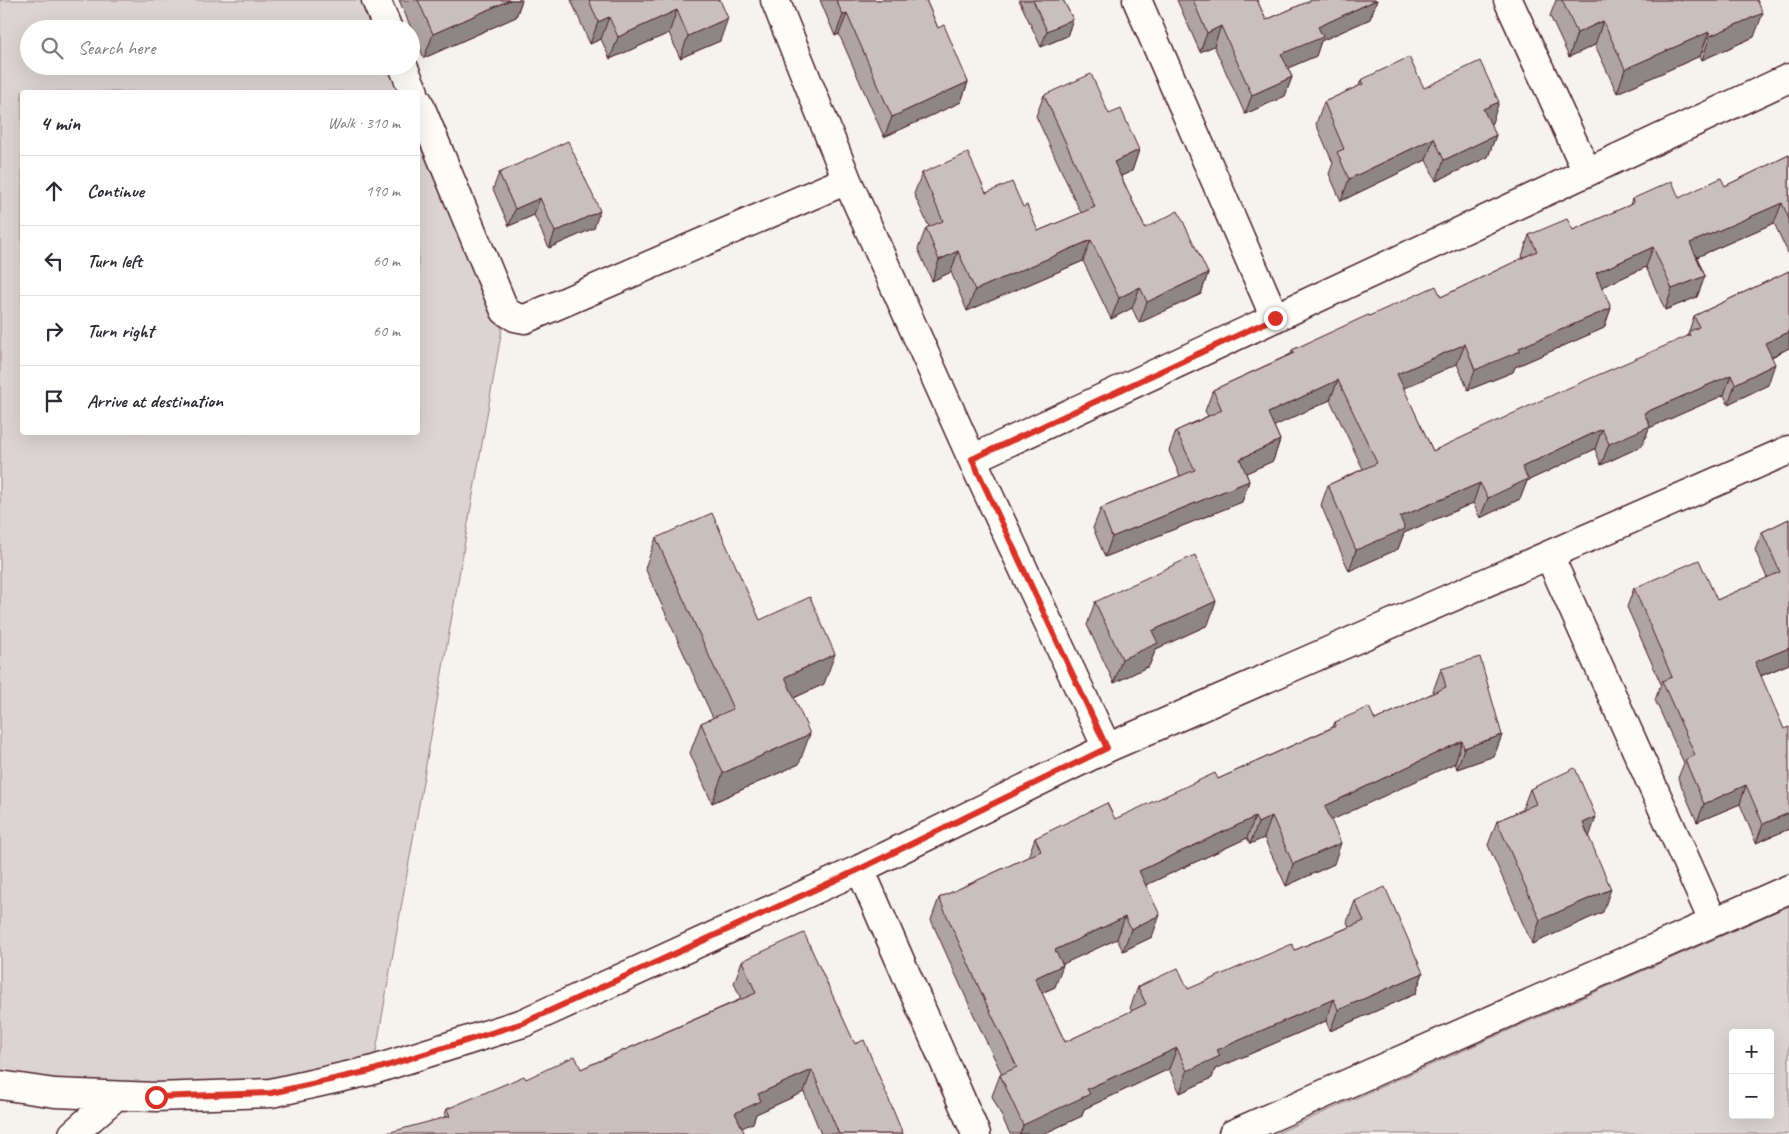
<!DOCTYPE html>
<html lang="en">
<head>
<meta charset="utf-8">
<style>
  :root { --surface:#fff; --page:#f7f7f7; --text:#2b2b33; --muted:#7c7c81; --line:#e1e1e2 }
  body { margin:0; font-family:Caveat,sans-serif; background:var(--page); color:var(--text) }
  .controls { position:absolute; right:15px; bottom:15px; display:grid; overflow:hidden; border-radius:5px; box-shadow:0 5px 20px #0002 }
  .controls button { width:45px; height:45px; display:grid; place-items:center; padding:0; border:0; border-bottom:1px solid var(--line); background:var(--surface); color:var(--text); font:25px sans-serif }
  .stop { position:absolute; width:15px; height:15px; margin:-11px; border:4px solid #d93025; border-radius:50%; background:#fff }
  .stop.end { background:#d93025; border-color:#fff; box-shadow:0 1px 5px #0008 }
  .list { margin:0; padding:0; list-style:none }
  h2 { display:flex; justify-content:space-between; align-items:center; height:65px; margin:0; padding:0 20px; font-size:21px }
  h2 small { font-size:16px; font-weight:400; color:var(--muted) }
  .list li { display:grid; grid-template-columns:32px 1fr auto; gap:15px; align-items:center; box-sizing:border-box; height:70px; padding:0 20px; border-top:1px solid var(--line) }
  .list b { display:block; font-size:19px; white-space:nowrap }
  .list em { font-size:16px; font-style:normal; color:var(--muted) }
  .icon { flex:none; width:28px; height:28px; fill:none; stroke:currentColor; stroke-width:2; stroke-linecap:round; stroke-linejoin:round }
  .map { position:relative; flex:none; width:1789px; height:1134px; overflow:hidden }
  .search { position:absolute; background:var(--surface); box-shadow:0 5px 20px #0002; left:20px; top:20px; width:400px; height:55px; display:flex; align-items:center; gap:12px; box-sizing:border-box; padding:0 18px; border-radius:28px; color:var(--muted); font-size:19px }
  .panel { position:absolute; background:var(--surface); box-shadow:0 5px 20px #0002; left:20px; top:90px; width:400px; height:345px; border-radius:5px }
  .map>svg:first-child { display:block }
  .green { fill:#dcd4d2; stroke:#937a7e; fill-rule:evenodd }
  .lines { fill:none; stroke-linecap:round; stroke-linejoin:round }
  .minor-casing { stroke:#4a1f2b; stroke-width:31 }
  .minor { stroke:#fdfcf7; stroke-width:28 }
  .wall { fill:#afa4a3; stroke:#4a1f2b }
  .shaded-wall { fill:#8e8685; stroke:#4a1f2b }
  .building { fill:#cbbfbe; stroke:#4a1f2b }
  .route { stroke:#d93025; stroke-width:6 }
</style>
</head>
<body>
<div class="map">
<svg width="1789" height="1134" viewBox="0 0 1789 1134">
  <rect width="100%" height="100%" fill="#f6f3ef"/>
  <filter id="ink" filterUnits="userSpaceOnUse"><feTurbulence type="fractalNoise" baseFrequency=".02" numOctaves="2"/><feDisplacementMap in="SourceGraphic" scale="10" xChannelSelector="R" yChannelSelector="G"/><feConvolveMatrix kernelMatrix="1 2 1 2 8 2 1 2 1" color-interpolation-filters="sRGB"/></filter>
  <g filter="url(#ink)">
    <path class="green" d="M0 0H365L377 29H29V66H393L404 92H22V432H418V126L502 329 375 1057 272 1081 158 1085 51 1082 0 1073Z
      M1789 906V1134H1275ZM1733 1033H1770V1115H1733Z"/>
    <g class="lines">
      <g class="minor-casing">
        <path id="minor" d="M376 0 388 29
          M775 0 847 180 972 459
          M1137 0 1275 318
          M1508 0 1587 172
          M403 66 414 92
          M418 101 505 311 515 317 525 319 847 180
          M1549 555 1713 921
          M1107 748 972 459 1789 78
          M860 869 976 1134
          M0 1085 55 1093 156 1097 271 1093 370 1071 523 1023 860 869 1107 748 1789 450
          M73 1134 116 1096
          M1233 1134 1789 889"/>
      </g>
      <use href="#minor" class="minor"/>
    </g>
    <path class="wall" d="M399 0H522L516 17 424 58Z
      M571 0H720V41L680 58 669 33 610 59 601 39 590 44Z
      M820 0H926L938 28 968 82 961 102 884 137 839 34 835 36Z
      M1019 0H1063L1073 19 1067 36 1041 47Z
      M1177 0H1257L1266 20 1312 0H1377L1370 19 1321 41 1316 56 1288 68 1292 77 1285 96 1245 114 1214 46 1200 52Z
      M1556 0H1757L1754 37 1702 60 1700 56 1617 93 1595 45 1569 57 1550 16Z
      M1361 80 1424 88 1492 123 1490 124 1496 135 1488 157 1436 181 1426 160 1341 201 1329 174 1333 163 1316 124 1324 102 1359 86Z
      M1044 95 1109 114 1139 150 1132 171 1121 176 1145 228 1208 273 1201 294 1139 323 1132 308 1111 319 1083 261 967 311 951 272 932 281 918 249 926 228 929 227 914 194 922 173 986 193 1023 207 1038 231 1081 213 1036 116Z
      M1789 155V255L1774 223 1697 257 1705 276 1697 297 1665 310 1646 267 1602 287 1611 308 1604 328 1515 367 1513 372 1468 390 1457 364 1403 388 1433 451 1687 337 1694 316 1789 271V348L1772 357 1768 385 1728 404 1724 395 1649 428 1642 446 1601 465 1595 449 1527 481 1520 499 1480 518 1473 503 1404 533 1398 549 1349 571 1321 505 1328 485 1363 469 1330 400 1274 426 1280 440 1273 461 1246 473 1249 481 1242 502 1105 557 1093 528 1101 508 1180 476 1169 451 1176 431 1208 416 1205 411 1213 390 1291 354 1292 350 1369 316 1441 297 1523 258 1522 256 1529 235 1573 230 1630 205 1632 199 1679 198 1725 186Z
      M499 173 594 228 549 248 534 215 509 226 493 189Z
      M1789 519V664L1761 676 1789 829 1756 843 1740 804 1697 822 1678 778 1684 763 1655 700 1661 684 1627 607 1634 588 1717 600 1767 578 1755 550 1762 532Z
      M656 538 760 620 824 684 794 698 799 764 712 803 690 753 701 723 713 718 645 568Z
      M1095 602 1208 625 1156 649 1149 666 1114 683 1087 625Z
      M1441 669 1502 735 1494 756 1457 769 1455 763 1331 820 1334 864 1286 886 1264 838 1250 844 1247 838 1146 885 1152 937 1123 951 1117 939 1062 964 1055 987 1042 993 1065 1042 1132 1011 1130 1008 1138 987 1188 989 1295 950 1349 927 1347 922 1355 901 1423 973 1415 994 1330 1031 1326 1021 1215 1069 1212 1078 1180 1093 1169 1069 1084 1109 1082 1116 1043 1134H1010L992 1096 1000 1075 1002 1074 977 1022 931 920 939 898 1028 857 1035 838 1115 819 1218 779 1333 727 1335 722 1375 720 1433 693V691Z
      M1530 789 1589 837 1603 912 1532 944 1488 845 1497 821 1522 810Z
      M742 961 855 1044 903 1134H821L804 1092 756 1114 753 1123 444 1117 447 1109 526 1079 581 1069 741 999 734 983Z"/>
    <path class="shaded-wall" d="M510 0H522L516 17 424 58 433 34Z
      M1376 0H1377L1370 19 1321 41 1316 56 1274 74 1281 54 1318 27Z
      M677 10 669 33 610 59 618 37Z
      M1763 13 1754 37 1702 60 1710 36Z
      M847 14 839 34 835 36 843 15Z
      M609 17 601 39 590 44 598 22Z
      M728 18 720 41 680 58 688 36Z
      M1073 19 1067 36 1041 47 1047 31Z
      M1603 21 1595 45 1569 57 1577 33Z
      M1221 26 1214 46 1200 52 1207 33Z
      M1709 32 1700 56 1617 93 1625 69Z
      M1292 77 1285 96 1245 114 1252 95Z
      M968 82 961 102 884 137 892 117Z
      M1499 102 1492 123 1476 131 1483 109Z
      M1496 135 1488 157 1436 181 1444 160Z
      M1434 138 1426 160 1341 201 1349 179Z
      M1139 150 1132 171 1106 183 1114 162Z
      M540 198 534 215 509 226 515 209Z
      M1782 203 1774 223 1683 263 1690 243Z
      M600 211 594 228 549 248 555 232Z
      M1091 240 1083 261 967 311 975 290Z
      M1653 247 1646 267 1589 293 1596 273Z
      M958 251 951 272 932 281 939 260Z
      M1208 273 1201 294 1139 323 1147 302Z
      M1705 276 1697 297 1665 310 1672 289Z
      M1140 287 1132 308 1111 319 1119 298Z
      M1611 308 1604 328 1515 367 1513 372 1468 390 1475 370 1519 348Z
      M1789 332V348L1758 363 1765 343Z
      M1465 344 1457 364 1389 395 1397 374Z
      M1775 364 1768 385 1728 404 1735 384Z
      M1731 375 1724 395 1649 428 1642 446 1601 465 1609 444 1644 413Z
      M1338 380 1330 400 1260 433 1268 413Z
      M1602 429 1595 449 1527 481 1520 499 1480 518 1488 498 1522 467Z
      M1280 440 1273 461 1233 479 1240 459Z
      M1249 481 1242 502 1105 557 1112 537Z
      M1480 483 1473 503 1404 533 1398 549 1349 571 1356 550 1400 517Z
      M1216 601 1208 625 1156 649 1149 666 1114 683 1122 659 1152 631Z
      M1789 648V664L1748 681 1755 662Z
      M835 654 824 684 774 707 785 677Z
      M810 734 799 764 712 803 723 773Z
      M1502 735 1494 756 1457 769 1464 748Z
      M1462 741 1455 763 1317 827 1325 806Z
      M1746 785 1740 804 1697 822 1704 804Z
      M1789 813V829L1756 843 1763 824Z
      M1272 816 1264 838 1250 844 1258 823Z
      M1255 817 1247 838 1131 892 1139 871Z
      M1596 817 1588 841 1583 823Z
      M1341 843 1334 864 1286 886 1293 864Z
      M1611 889 1603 912 1532 944 1540 920Z
      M1160 915 1152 937 1123 951 1131 929Z
      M1125 917 1117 939 1048 971 1055 950Z
      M1063 965 1055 987 1027 999 1035 978Z
      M1423 973 1415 994 1330 1031 1338 1010Z
      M1334 999 1326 1021 1215 1069 1212 1078 1180 1093 1187 1071 1217 1050Z
      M1177 1048 1169 1069 1084 1109 1082 1116 1043 1134H1020L1023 1125 1087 1089Z
      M812 1070 804 1092 756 1114 753 1123 729 1134 735 1113 758 1094Z"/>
    <path class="building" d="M418 0H510L433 34Z
      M589 0H720L728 18 688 36 677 10 618 37 609 17 598 22Z
      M836 0H926L938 28 944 25 968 82 892 117 847 14 843 15Z
      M1033 0H1063L1073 19 1047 31Z
      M1193 0H1257L1266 20 1312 0H1376L1318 27 1323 37 1281 54 1292 77 1252 95 1221 26 1207 33Z
      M1562 0H1757L1763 13 1710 36 1709 32 1625 69 1603 21 1577 33Z
      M1409 57 1424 88 1480 61 1499 102 1483 109 1496 135 1444 160 1434 138 1349 179 1337 152 1344 149 1324 102 1363 84 1361 80Z
      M1091 74 1109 114 1121 109 1139 150 1114 162 1145 228 1178 211 1208 273 1147 302 1140 287 1119 298 1091 240 975 290 958 251 939 260 926 228 943 221 922 173 968 153 986 193 1012 182 1023 207 1027 205 1038 231 1095 207 1044 95Z
      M568 141 600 211 555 232 540 198 515 209 499 173Z
      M1789 155V219L1782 203 1690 243 1705 276 1672 289 1653 247 1596 273 1611 308 1519 348 1520 351 1475 370 1465 344 1397 374 1433 451 1559 392 1690 335 1688 332 1699 327 1694 316 1789 271V332L1765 343 1775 364 1735 384 1731 375 1644 413 1650 426 1609 444 1602 429 1522 467 1528 479 1488 498 1480 483 1400 517 1405 529 1356 550 1328 485 1377 463 1338 380 1268 413 1280 440 1240 459 1249 481 1112 537 1101 508 1195 470 1176 431 1222 410 1213 390 1294 353 1292 350 1368 315 1369 316 1436 286 1441 297 1537 251 1529 235 1567 219 1573 230 1634 203 1632 199 1672 181 1679 198 1721 178 1725 186Z
      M712 513 760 620 810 597 835 654 785 677 810 734 723 773 701 723 733 709 656 538Z
      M1789 519V648L1755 662 1784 729 1789 727V813L1763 824 1746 785 1704 804 1685 760 1695 755 1662 681 1672 677 1634 588 1699 560 1717 600 1780 572 1762 532Z
      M1195 555 1216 601 1152 631 1158 643 1122 659 1095 602Z
      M1480 657 1502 735 1464 748 1462 741 1325 806 1341 843 1293 864 1272 816 1258 823 1255 817 1139 871 1160 915 1131 929 1125 917 1055 950 1063 965 1035 978 1065 1042 1146 1004 1138 987 1178 968 1188 989 1292 944 1295 950 1364 921 1355 901 1385 887 1423 973 1338 1010 1334 999 1217 1050 1220 1056 1187 1071 1177 1048 1087 1089 1090 1094 1023 1125 1000 1075 1017 1067 985 1001 939 898 1041 851 1035 838 1107 803 1115 819 1215 773 1218 779 1336 726 1335 722 1369 707 1375 720 1446 687 1441 669Z
      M1575 768 1596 817 1583 823 1611 889 1540 920 1497 821 1536 804 1530 789Z
      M804 933 855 1044 864 1040 903 1134H839L812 1070 758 1094 761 1101 735 1113 745 1134H383L450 1116 447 1109 524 1076 526 1079 575 1056 581 1069 756 993 742 961Z"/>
  </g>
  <g class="lines" filter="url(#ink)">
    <path class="route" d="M156 1097 271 1093 370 1071 523 1023 860 869 1107 748 972 459 1275 318"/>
  </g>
</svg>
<div class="controls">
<button>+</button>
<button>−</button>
</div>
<div class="stop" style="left:156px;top:1097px"></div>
<div class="stop end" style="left:1275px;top:318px"></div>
<div class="search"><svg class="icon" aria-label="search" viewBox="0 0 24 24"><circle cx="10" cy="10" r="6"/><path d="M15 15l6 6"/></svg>Search here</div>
<section class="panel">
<h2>4 min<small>Walk · 310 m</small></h2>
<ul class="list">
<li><svg class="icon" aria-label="ahead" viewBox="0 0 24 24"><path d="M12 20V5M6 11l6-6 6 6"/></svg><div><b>Continue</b></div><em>190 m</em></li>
<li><svg class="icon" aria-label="left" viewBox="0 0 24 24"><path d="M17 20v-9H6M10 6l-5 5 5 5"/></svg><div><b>Turn left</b></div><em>60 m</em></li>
<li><svg class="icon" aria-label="right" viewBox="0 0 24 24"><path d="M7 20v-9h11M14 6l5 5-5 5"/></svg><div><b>Turn right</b></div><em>60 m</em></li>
<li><svg class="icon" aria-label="arrive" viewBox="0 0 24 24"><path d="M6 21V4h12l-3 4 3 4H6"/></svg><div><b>Arrive at destination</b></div></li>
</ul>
</section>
</div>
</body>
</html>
